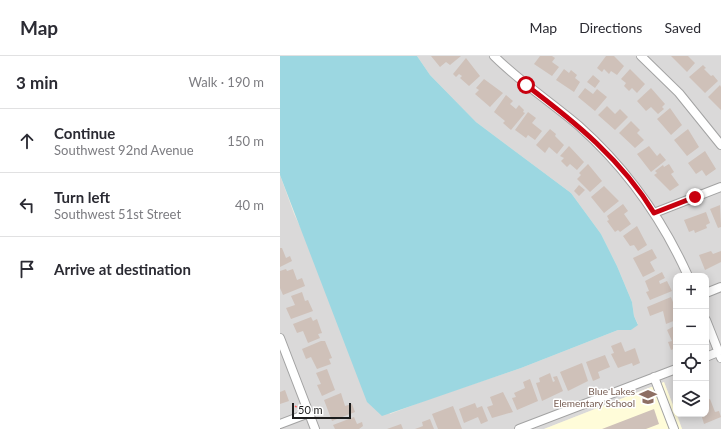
<!DOCTYPE html>
<html lang="en">
<head>
<meta charset="utf-8">
<style>
  :root { --surface:#fff; --page:#f2f2f3; --text:#2b2b33; --muted:#7c7c81; --line:#e1e1e2 }
  body { margin:0; font-family:Lato,sans-serif; background:var(--page); color:var(--text) }
  .controls { position:absolute; right:12px; bottom:12px; display:grid; overflow:hidden; border-radius:8px; box-shadow:0 2px 10px #0003 }
  .controls button { width:36px; height:36px; display:grid; place-items:center; padding:0; border:0; border-bottom:1px solid var(--line); background:var(--surface); color:var(--text); font:20px sans-serif }
  .scale { position:absolute; left:12px; bottom:10px; width:59px; box-sizing:border-box; padding-left:4px; border:2px solid #1c1c1c; border-top:0; font-size:11px; line-height:14px; white-space:nowrap; color:#1c1c1c; -webkit-text-stroke:3px #fff; paint-order:stroke }
  .stop { position:absolute; width:12px; height:12px; margin:-9px; border:3px solid #c8000f; border-radius:50%; background:#fff }
  .stop.end { background:#c8000f; border-color:#fff; box-shadow:0 1px 4px #0008 }
  .list { margin:0; padding:0; list-style:none }
  h2 { display:flex; justify-content:space-between; align-items:center; height:52px; margin:0; padding:0 16px; font-size:17px }
  h2 small { font-size:13px; font-weight:400; color:var(--muted) }
  .list li { display:grid; grid-template-columns:26px 1fr auto; gap:12px; align-items:center; box-sizing:border-box; height:64px; padding:0 16px; border-top:1px solid var(--line) }
  .list b { display:block; font-size:15px; white-space:nowrap }
  .list p { margin:0; font-size:13px; white-space:nowrap; color:var(--muted) }
  .list em { font-size:13px; font-style:normal; color:var(--muted) }
  .icon { flex:none; width:22px; height:22px; fill:none; stroke:currentColor; stroke-width:2; stroke-linecap:round; stroke-linejoin:round }
  .map { position:relative; flex:none; width:441px; height:373px; overflow:hidden }
  header { display:flex; align-items:center; gap:24px; box-sizing:border-box; height:56px; padding:0 20px; background:var(--surface); border-bottom:1px solid var(--line) }
  header strong { font-size:19px }
  nav { display:flex; gap:22px; margin-inline-start:auto; font-size:14px }
  main { display:flex }
  aside { flex:1; background:var(--surface) }
  .map>svg:first-child { display:block }
  .residential { fill:#dad9d9 }
  .education { fill:#fffcd9 }
  .water { fill:#9cd7e1 }
  .building { fill:#cfc1b9 }
  .lines { fill:none; stroke-linecap:round; stroke-linejoin:round }
  .minor-casing { stroke:#a3a3a3; stroke-width:10 }
  .path { stroke:#ff6561; stroke-width:1.5; stroke-dasharray:2 2; stroke-linecap:butt }
  .minor { stroke:#fff; stroke-width:8 }
  .route { stroke:#c8000f; stroke-width:5 }
  .labels { text-anchor:middle; stroke-width:3; stroke-linejoin:round; paint-order:stroke }
  .education-label { font-size:10px; fill:#785e54; stroke:#fff; text-anchor:end }
</style>
</head>
<body>
<header>
<strong>Map</strong>
<nav><a>Map</a><a>Directions</a><a>Saved</a></nav>
</header>
<main>
<aside>
<h2>3 min<small>Walk · 190 m</small></h2>
<ul class="list">
<li><svg class="icon" aria-label="ahead" viewBox="0 0 24 24"><path d="M12 20V5M6 11l6-6 6 6"/></svg><div><b>Continue</b><p>Southwest 92nd Avenue</p></div><em>150 m</em></li>
<li><svg class="icon" aria-label="left" viewBox="0 0 24 24"><path d="M17 20v-9H6M10 6l-5 5 5 5"/></svg><div><b>Turn left</b><p>Southwest 51st Street</p></div><em>40 m</em></li>
<li><svg class="icon" aria-label="arrive" viewBox="0 0 24 24"><path d="M6 21V4h12l-3 4 3 4H6"/></svg><div><b>Arrive at destination</b></div></li>
</ul>
</aside>
<div class="map">
<svg width="441" height="373" viewBox="0 0 441 373">
  <rect width="100%" height="100%" fill="#efe9e0"/>
  <path class="residential" d="M137 0H441V373H402L397 358H426V220H396V356L384 326 264 373H0V119L14 158 110 358 149 343 241 312 338 274H351L358 268 354 260 352 246 337 210 321 178 291 137 196 66 150 19Z"/>
  <path class="education" d="M384 326 402 373H264Z"/>
  <path class="water" d="M0 0H137L150 19 196 66 291 137 321 178 337 210 352 246 354 260 358 269 351 274H338L241 312 102 360 87 346 0 119Z"/>
  <path class="building" d="M151 0H181L170 9 166 6 160 11Z
    M260 0H272L275 2 272 6 279 11 272 20 254 8Z
    M326 0H334L344 10 337 19 331 15 329 18 324 13 322 16 317 12Z
    M391 0H408L415 7 407 16Z
    M186 2 200 20 189 30 180 22 182 20 179 18 176 21 173 18Z
    M423 9 426 12 424 13 431 20 433 19 438 25 425 37 409 21Z
    M284 13 289 17 291 14 297 19 295 22 300 26 294 36 276 24Z
    M350 13 365 28 357 37 352 32 349 35 344 30 346 27 341 23Z
    M313 19 320 25 315 32 307 26Z
    M204 23 223 37 210 51 195 38 199 34 196 32Z
    M440 29 441 31V54L428 41Z
    M305 32 313 38 317 33 327 41 315 55 298 41Z
    M371 32 385 48 382 51 384 53 378 58 371 51 366 55 357 45Z
    M226 39 233 45 230 48 236 53 239 49 244 54 243 56 245 57 231 74 223 67 225 65 214 56Z
    M327 50 335 58 340 53 348 61 335 74 318 59Z
    M390 52 402 69 391 79 377 63Z
    M248 56 256 62 252 67 262 75 255 84 248 79 246 82 235 74Z
    M351 65 360 74 357 77 364 84 355 92 339 77Z
    M270 73 276 78 275 80 284 89 277 98 269 91 265 97 256 89Z
    M408 73 419 91 407 100 394 84Z
    M289 90 304 106 297 114 290 108 287 111 281 105 284 102 280 100Z
    M369 90 377 100 380 97 386 104 371 116 357 98Z
    M425 95 436 113 426 120 422 114 416 118 408 107Z
    M308 108 322 125 310 136 297 123 301 119 299 117Z
    M389 108 394 116 391 118 399 129 390 135 374 119 377 117 375 115 383 109 384 111Z
    M299 129 305 134 299 140 294 135Z
    M324 130 339 145 324 157 311 141Z
    M343 148 348 155 344 158 351 168 340 176 338 174 335 176 327 165 329 164 327 160Z
    M440 149 441 171 438 172 430 153Z
    M426 156 430 167 426 169 427 172 415 177 414 174 409 176 404 164Z
    M357 170 367 189 358 195 354 189 350 190 343 180Z
    M0 192H2L6 202 10 200 12 205 0 211Z
    M372 193 377 202 370 206 375 215 363 221 353 202Z
    M431 195 433 198 441 195V206L425 214 419 199Z
    M6 213 7 215 13 213 17 224 22 222 25 230 3 239 0 232V215Z
    M382 216 385 222 379 225 380 228 387 225 392 235 370 244 366 236 369 235 365 225Z
    M22 236 25 245 28 244 33 255 11 263 6 252 15 249 11 240Z
    M391 241 396 254V264L386 268 383 255 370 260 367 251Z
    M31 261 33 265 37 263 42 277 38 278 40 282 28 287 23 275 17 277 13 268Z
    M396 269V292L391 294 388 286 392 285 387 274Z
    M41 285H45L52 302 49 303 51 308 37 313 31 301 26 303 22 293Z
    M341 286 345 296 355 292 360 307 353 310 352 307 338 312 331 298 334 297 331 290Z
    M325 299 330 311 318 316 320 322 313 325 306 306Z
    M302 307 308 325 288 335 280 316Z
    M47 313 55 334 42 340 37 329 41 328 36 317Z
    M270 317 273 326 275 325 273 321 277 320 283 335 262 345 256 327 260 326 259 322Z
    M250 323 258 345 237 354 232 342 236 341 234 337 245 332 243 326Z
    M5 334 9 345 0 348V336Z
    M223 336 233 356 212 362 207 351 213 349 210 341Z
    M61 337 65 350 72 348 75 356 52 365 44 344Z
    M430 343 435 356 439 355 441 361 424 368 421 358H426V344Z
    M195 347 197 352 202 350 208 365 201 368 198 361 184 367 179 353Z
    M173 350 182 373H158L152 358Z
    M374 353 379 368 366 373H322Z
    M74 361 77 368 82 366 83 370 79 373H55L53 369Z
    M150 363 154 373H135L143 370 142 366Z
    M121 368 123 373H107Z"/>
  <g class="lines">
    <g class="minor-casing">
      <path id="minor" d="M214 0C240 26 271 46 299 70 346 112 382 162 408 220
        M361 0 399 37 441 89
        M374 157 441 131
        M426 237 441 231
        M426 264 441 302
        M0 282 35 373
        M426 301 438 296
        M374 321 394 373
        M0 368 29 357
        M239 373 396 313"/>
    </g>
    <path class="path" d="M15 350 19 353"/>
    <use href="#minor" class="minor"/>
  </g>
  <g class="lines">
    <path class="route" d="M246 29C295 66 342 104 374 157L415 141"/>
  </g>
  <defs>
    <g id="school-bare" transform="scale(1.38)"><path d="M0-5L7-2L0 1L-7-2ZM-4 1L0 2.5L4 1V4Q0 6-4 4Z" fill="#8d6e63" stroke="#fff" stroke-width="2.5" paint-order="stroke"/></g>
  </defs>
  <g fill-rule="evenodd">
    <use href="#school-bare" x="368" y="341"/>
  </g>
  <g class="labels">
    <g class="education-label">
      <text x="355" y="339">Blue Lakes<tspan x="355" dy="12">Elementary School</tspan></text>
    </g>
  </g>
</svg>
<div class="controls">
<button>+</button>
<button>−</button>
<button><svg class="icon" aria-label="locate" viewBox="0 0 24 24"><circle cx="12" cy="12" r="6"/><path d="M12 2v4M12 18v4M2 12h4M18 12h4"/></svg></button>
<button><svg class="icon" aria-label="layers" viewBox="0 0 24 24"><path d="M12 4l9 5-9 5-9-5zM3 14l9 5 9-5"/></svg></button>
</div>
<div class="scale">50 m</div>
<div class="stop" style="left:246px;top:29px"></div>
<div class="stop end" style="left:415px;top:141px"></div>
</div>
</main>
</body>
</html>
